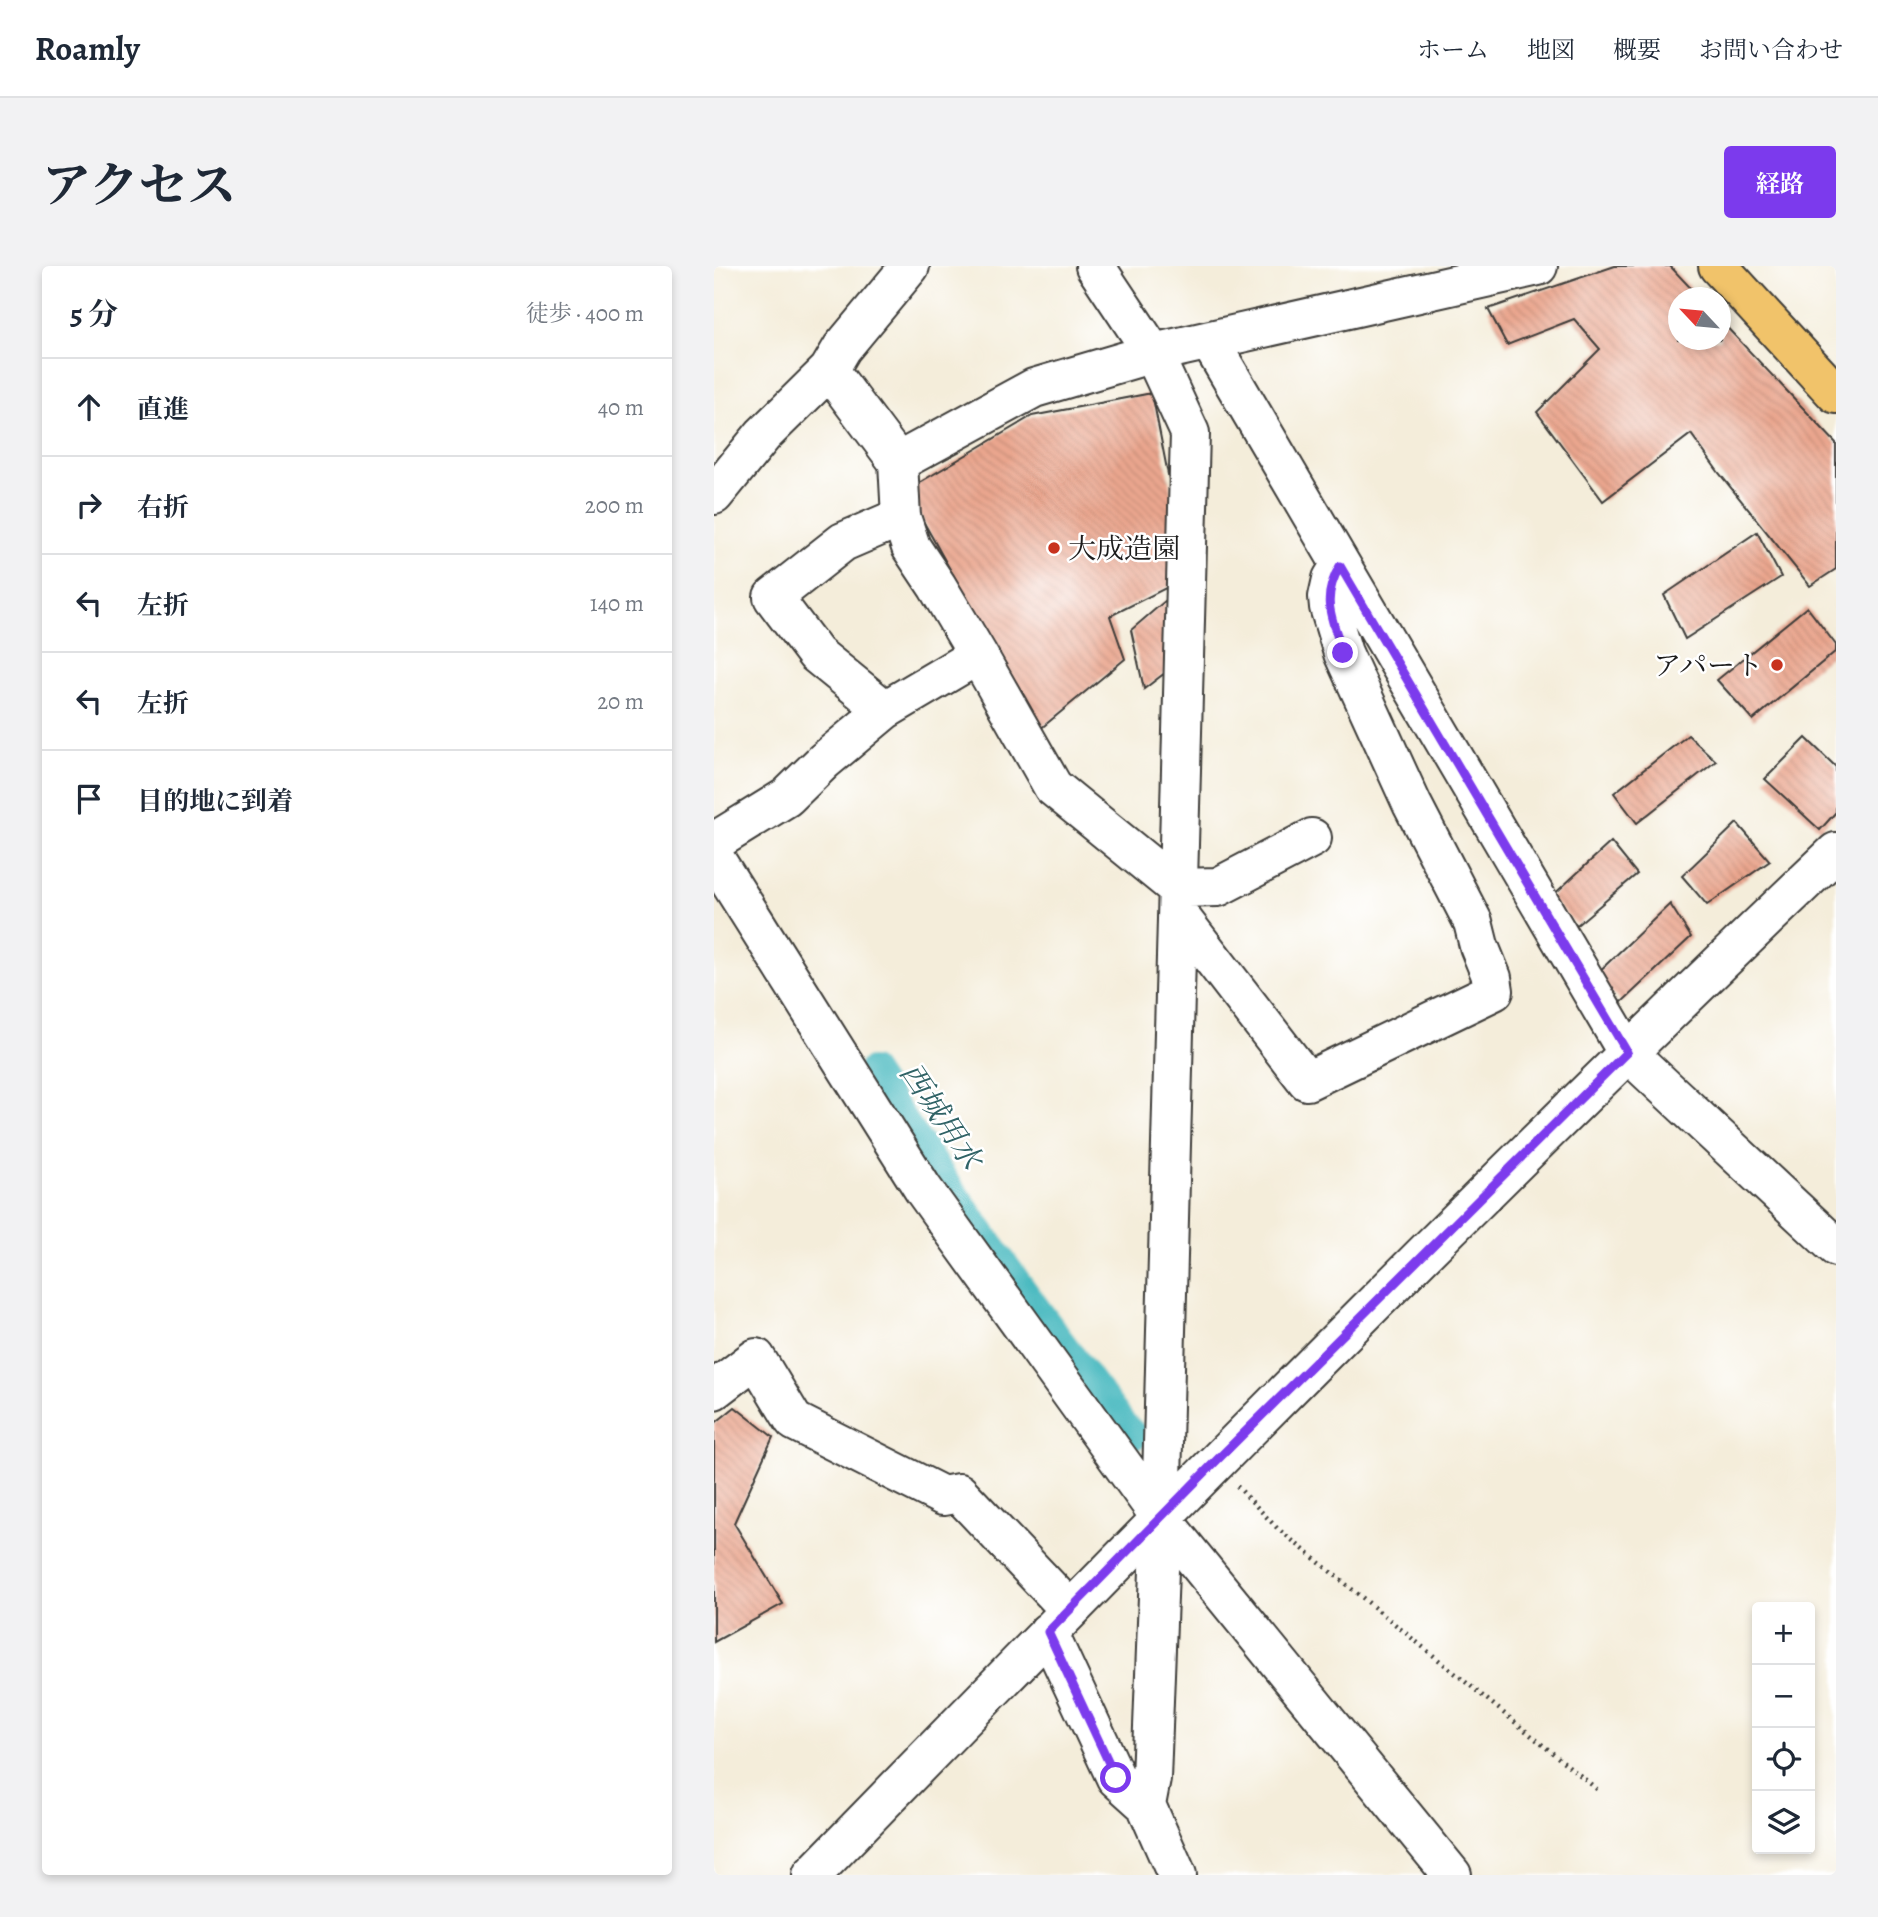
<!DOCTYPE html>
<html lang="ja">
<head>
<meta charset="utf-8">
<style>
  :root { --surface:#fff; --page:#f2f2f3; --text:#1f2937; --muted:#747a83; --line:#e0e1e3; --accent:#7c3aed }
  body { margin:0; font-family:Alegreya,"Noto Serif JP",serif; background:var(--page); color:var(--text) }
  .controls { position:absolute; right:21px; bottom:21px; display:grid; overflow:hidden; border-radius:7px; box-shadow:0 4px 10px #0003 }
  .controls button { width:63px; height:63px; display:grid; place-items:center; padding:0; border:0; border-bottom:2px solid var(--line); background:var(--surface); color:var(--text); font:35px sans-serif }
  .compass { position:absolute; left:954px; top:21px; width:63px; height:63px; border-radius:50%; background:var(--surface); box-shadow:0 4px 10px #0003; rotate:296deg }
  .stop { position:absolute; width:21px; height:21px; margin:-16px; border:5px solid #7c3aed; border-radius:50%; background:#fff }
  .stop.end { background:#7c3aed; border-color:#fff; box-shadow:0 2px 7px #0008 }
  .list { margin:0; padding:0; list-style:none }
  h2 { display:flex; justify-content:space-between; align-items:center; height:91px; margin:0; padding:0 28px; font-size:30px }
  h2 small { font-size:23px; font-weight:400; color:var(--muted) }
  .list li { display:grid; grid-template-columns:46px 1fr auto; gap:21px; align-items:center; box-sizing:border-box; height:98px; padding:0 28px; border-top:2px solid var(--line) }
  .list b { display:block; font-size:26px; white-space:nowrap }
  .list em { font-size:23px; font-style:normal; color:var(--muted) }
  .icon { flex:none; width:38px; height:38px; fill:none; stroke:currentColor; stroke-width:2; stroke-linecap:round; stroke-linejoin:round }
  .map { position:relative; flex:none; width:1122px; height:1609px; overflow:hidden; border-radius:7px }
  header { display:flex; align-items:center; gap:42px; box-sizing:border-box; height:98px; padding:0 35px; background:var(--surface); border-bottom:2px solid var(--line) }
  header strong { font-size:33px }
  nav { display:flex; gap:38px; margin-inline-start:auto; font-size:24px }
  .intro { display:flex; align-items:center; justify-content:space-between; box-sizing:border-box; height:168px; padding:0 42px }
  h1 { margin:0; font-size:49px }
  .button { padding:18px 32px; border-radius:7px; background:var(--accent); color:#fff; font-size:24px; font-weight:700 }
  main { display:flex; gap:42px; padding:0 42px }
  aside { flex:1; background:var(--surface); border-radius:7px; box-shadow:0 4px 10px #0003 }
  .map>svg:first-child { display:block }
  .lines { fill:none; stroke-linecap:round; stroke-linejoin:round }
  .canal { stroke:#49b9c0; stroke-width:28 }
  .building { fill:url(#building-back-hatch) }
  .minor-casing { stroke:#3c3b38; stroke-width:42 }
  .major-casing { stroke:#3c3b38; stroke-width:42 }
  .path { stroke:#3c3b38; stroke-width:4.5; stroke-dasharray:2 5; stroke-linecap:butt }
  .minor { stroke:#fff; stroke-width:38 }
  .major { stroke:#f1c36a; stroke-width:38 }
  .route { stroke:#7c3aed; stroke-width:9 }
  .poi-dot { fill:#c8321e; stroke:#fff; stroke-width:2.5 }
  .labels { text-anchor:middle; stroke-width:5; stroke-linejoin:round; paint-order:stroke }
  .poi-label { font-size:28px; fill:#1c1c1c; stroke:#fff; text-anchor:start }
  .water-label { font-size:30px; font-style:italic; fill:#306366; stroke:#fff }
</style>
</head>
<body>
<header>
<strong>Roamly</strong>
<nav><a>ホーム</a><a>地図</a><a>概要</a><a>お問い合わせ</a></nav>
</header>
<div class="intro"><h1>アクセス</h1><a class="button">経路</a></div>
<main>
<aside>
<h2>5 分<small>徒歩 · 400 m</small></h2>
<ul class="list">
<li><svg class="icon" aria-label="ahead" viewBox="0 0 24 24"><path d="M12 20V5M6 11l6-6 6 6"/></svg><div><b>直進</b></div><em>40 m</em></li>
<li><svg class="icon" aria-label="right" viewBox="0 0 24 24"><path d="M7 20v-9h11M14 6l5 5-5 5"/></svg><div><b>右折</b></div><em>200 m</em></li>
<li><svg class="icon" aria-label="left" viewBox="0 0 24 24"><path d="M17 20v-9H6M10 6l-5 5 5 5"/></svg><div><b>左折</b></div><em>140 m</em></li>
<li><svg class="icon" aria-label="left" viewBox="0 0 24 24"><path d="M17 20v-9H6M10 6l-5 5 5 5"/></svg><div><b>左折</b></div><em>20 m</em></li>
<li><svg class="icon" aria-label="arrive" viewBox="0 0 24 24"><path d="M6 21V4h12l-3 4 3 4H6"/></svg><div><b>目的地に到着</b></div></li>
</ul>
</aside>
<div class="map">
<svg width="1122" height="1609" viewBox="0 0 1122 1609">
  <defs>
    <pattern id="building-back-hatch" width="6" height="6" patternUnits="userSpaceOnUse" patternTransform="scale(1.75)"><rect width="6" height="6" fill="#eaa68e"/><path d="M-1 5l2 2M0 0l6 6M5-1l2 2" fill="none" stroke="#c88e7a"/></pattern>
  </defs>
  <rect width="100%" height="100%" fill="#fff"/>
  <filter id="ink" filterUnits="userSpaceOnUse"><feTurbulence type="fractalNoise" baseFrequency=".0143" numOctaves="2"/><feDisplacementMap in="SourceGraphic" scale="14" xChannelSelector="R" yChannelSelector="G"/><feConvolveMatrix kernelMatrix="1 2 1 2 8 2 1 2 1" color-interpolation-filters="sRGB"/></filter>
  <filter id="wash" filterUnits="userSpaceOnUse"><feTurbulence type="fractalNoise" baseFrequency=".00686" numOctaves="4" result="noise"/><feDisplacementMap in="SourceGraphic" scale="28" xChannelSelector="R" yChannelSelector="G"/><feGaussianBlur stdDeviation="1.57" result="paint"/><feColorMatrix in="noise" values="0 0 0 0 0 0 0 0 0 0 0 0 0 0 0 0 0 1.4 0 .05"/><feComposite in="paint" operator="in"/></filter>
  <g filter="url(#wash)">
    <rect width="100%" height="100%" fill="#f4edda"/>
    <g class="lines">
      <path class="canal" d="M157 805C236 926 321 1042 408 1157L421 1170"/>
    </g>
    <g id="blocks">
      <path class="building" d="M901 0H956L986 32H964V74H1006V54L1122 177V303L1096 320 1005 207 977 168 889 235 823 146 886 83 860 53 793 79 774 43Z
        M438 127 458 229 456 320 396 350 411 393 325 464 203 244V218L318 150Z
        M1043 266 1067 311 971 373 950 329Z
        M452 334 456 403 430 423 417 364Z
        M1093 341 1122 379V385L1039 454 1003 414Z
        M974 469 1002 495 923 557 900 527Z
        M1092 472 1122 501V546L1106 564 1051 513Z
        M1023 557 1056 595 993 639 968 610Z
        M897 576 923 608 863 659 836 632Z
        M956 638 977 671 908 736 878 712Z
        M21 1141 59 1171 20 1257 69 1338 0 1376V1158Z"/>
    </g>
  </g>
  <g filter="url(#ink)">
    <use href="#blocks" fill-opacity="0" stroke="#3c3b38" stroke-width="2"/>
    <g class="lines">
      <g class="minor-casing">
        <path id="minor" d="M381 0 439 87 476 167 447 1252 437 1513 432 1539 463 1609
          M496 76 913 786 1122 981
          M184 196 115 104 128 82 196 0
          M0 229 49 169 115 104
          M171 444 264 389
          M598 572 504 621 463 622 339 521 264 389 223 320 197 281 187 251 184 196 320 122 439 87 824 0
          M0 576 73 531 110 495 171 444 102 388 59 331 129 276 187 251
          M0 591 209 923 447 1252 738 1609
          M464 648 593 815 780 725 778 712 765 680 759 656 698 538 629 387 615 341 614 331 618 313 626 300
          M0 1124 42 1092 80 1155 229 1230 245 1227 356 1344
          M334 1366 402 1512 432 1539
          M98 1609C434 1263 773 919 1122 586"/>
      </g>
      <g class="major-casing">
        <path id="major" d="M1004 0 1122 128"/>
      </g>
      <path class="path" d="M523 1220 563 1262 884 1524"/>
      <use href="#minor" class="minor"/>
      <use href="#major" class="major"/>
    </g>
  </g>
  <g class="lines" filter="url(#ink)">
    <path class="route" d="M402 1512 334 1366 501 1196 913 786 626 300C606 334 618 352 629 387"/>
  </g>
  <g class="poi-dot">
    <circle cx="340" cy="282" r="7"/>
    <circle cx="1063" cy="399" r="7"/>
  </g>
  <g class="labels">
    <g class="poi-label">
      <text x="354" y="292">大成造園</text>
      <text x="1049" y="409" text-anchor="end">アパート</text>
    </g>
    <g class="water-label">
      <text transform="translate(227 850) rotate(56)" y="10">西城用水</text>
    </g>
  </g>
</svg>
<div class="controls">
<button>+</button>
<button>−</button>
<button><svg class="icon" aria-label="locate" viewBox="0 0 24 24"><circle cx="12" cy="12" r="6"/><path d="M12 2v4M12 18v4M2 12h4M18 12h4"/></svg></button>
<button><svg class="icon" aria-label="layers" viewBox="0 0 24 24"><path d="M12 4l9 5-9 5-9-5zM3 14l9 5 9-5"/></svg></button>
</div>
<svg class="compass" viewBox="-18 -18 36 36"><path d="M0-13l5 13h-10z" fill="#e53935"/><path d="M0 13l5-13h-10z" fill="#747a83"/></svg>
<div class="stop" style="left:402px;top:1512px"></div>
<div class="stop end" style="left:629px;top:387px"></div>
</div>
</main>
</body>
</html>
